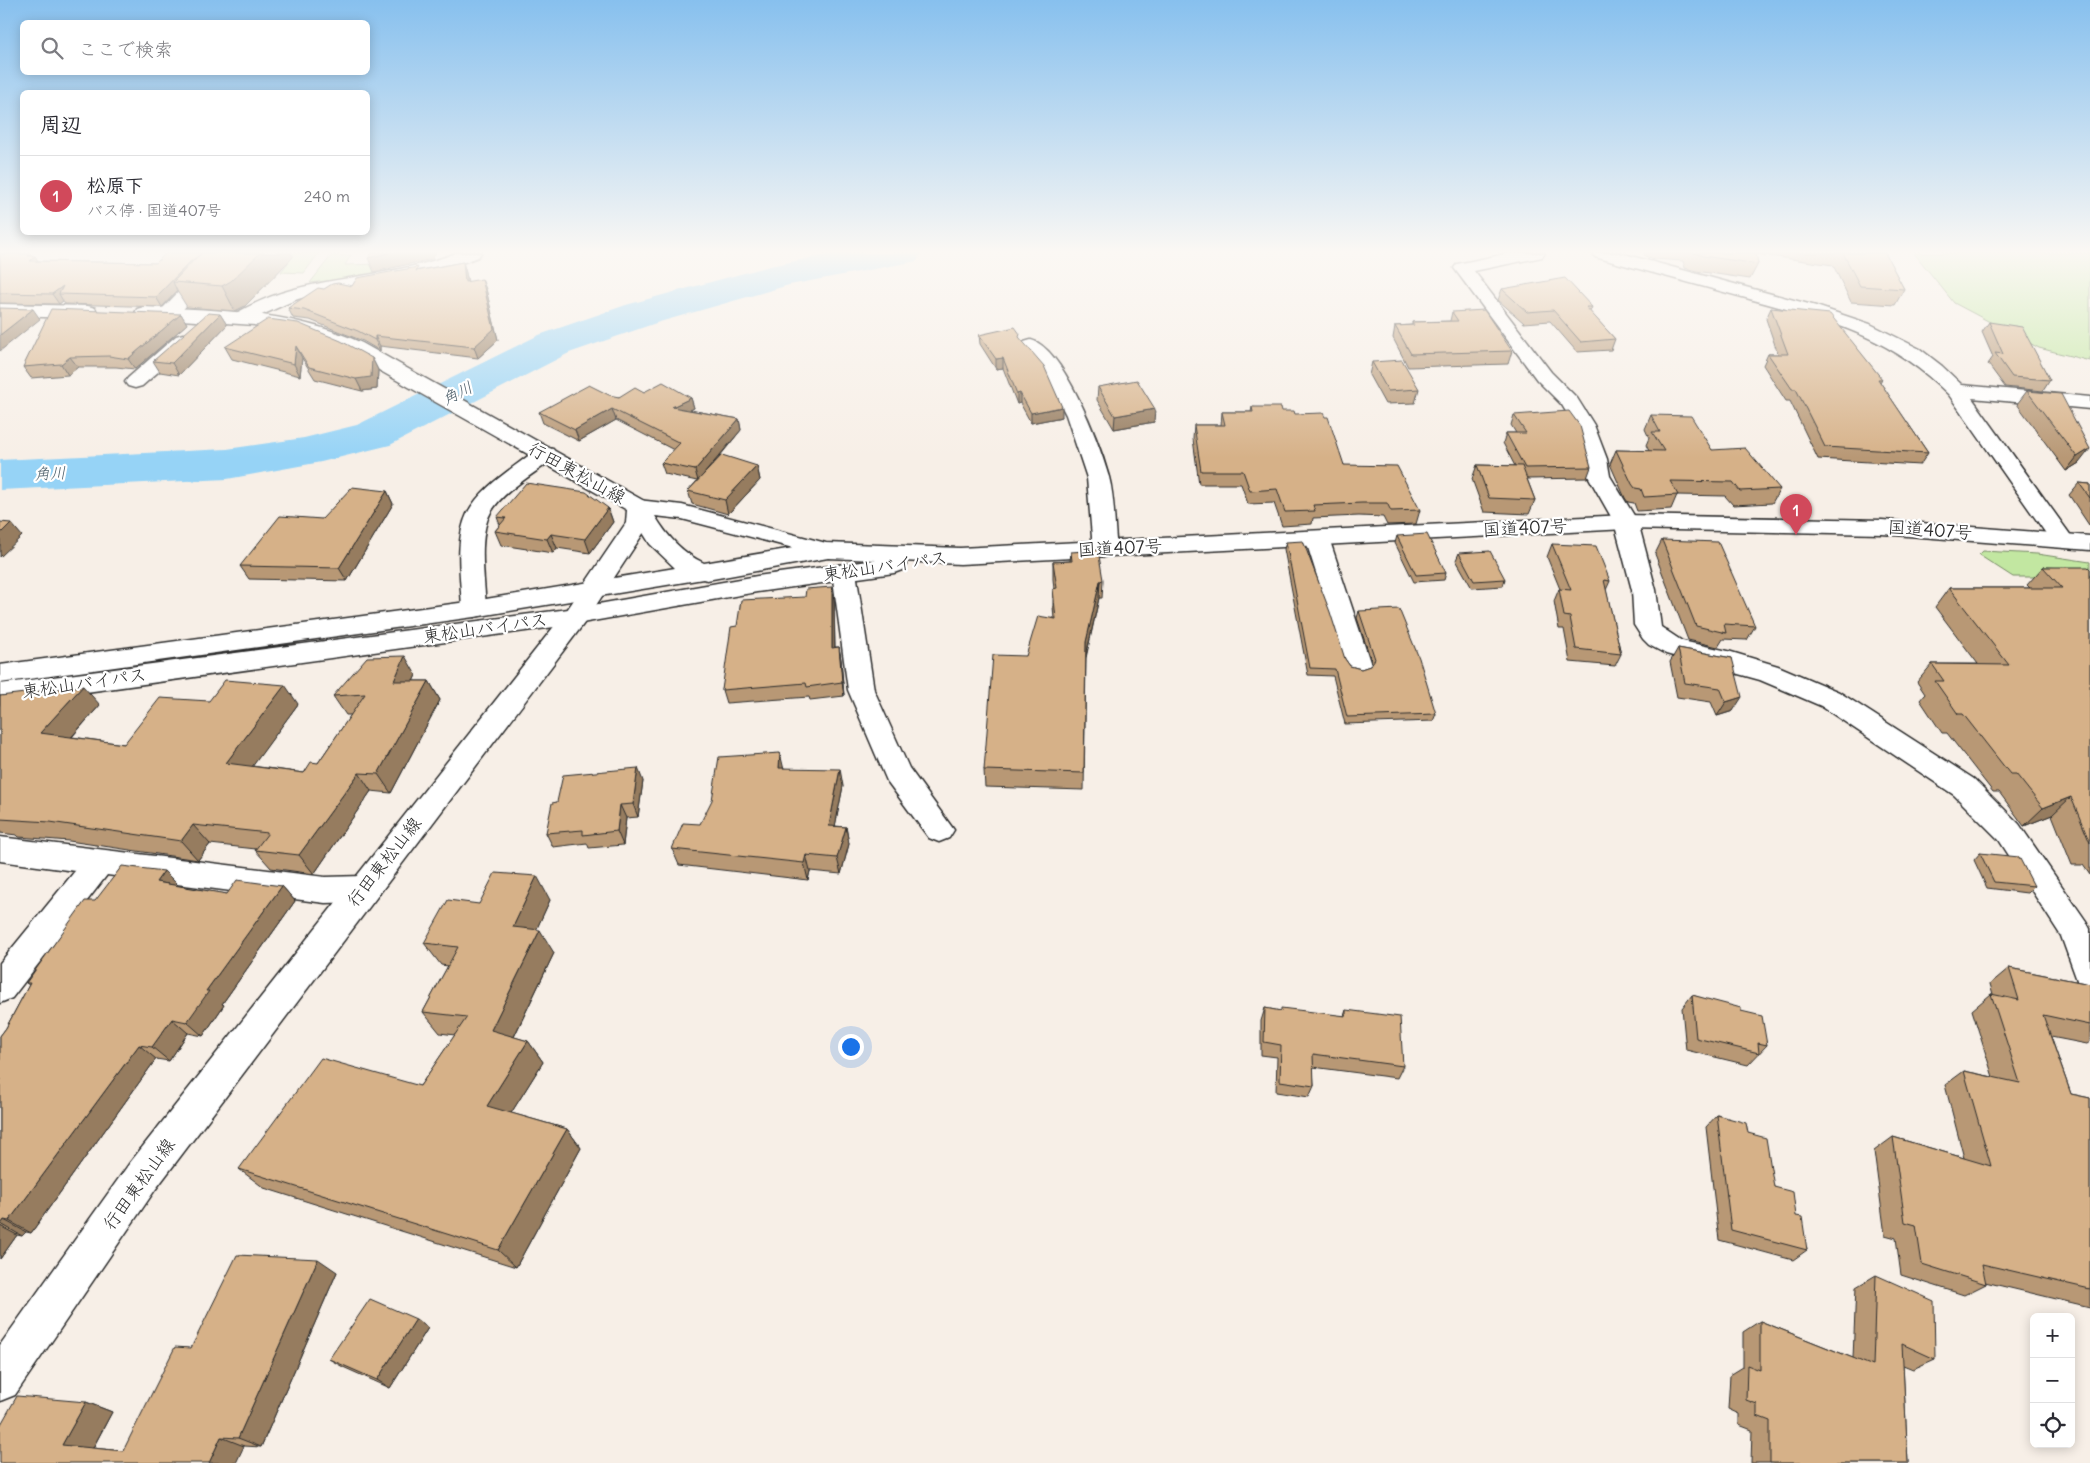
<!DOCTYPE html>
<html lang="ja">
<head>
<meta charset="utf-8">
<style>
  :root { --surface:#fff; --page:#f2f2f3; --text:#2b2b33; --muted:#7c7c81; --line:#e1e1e2; --accent:#d1495b }
  body { margin:0; font-family:Delius,"Klee One",sans-serif; background:var(--page); color:var(--text) }
  .controls { position:absolute; right:15px; bottom:15px; display:grid; overflow:hidden; border-radius:8px; box-shadow:0 2px 12px #0003 }
  .controls button { width:45px; height:45px; display:grid; place-items:center; padding:0; border:0; border-bottom:1px solid var(--line); background:var(--surface); color:var(--text); font:25px sans-serif }
  .you { position:absolute; left:850px; top:1046px; width:18px; height:18px; margin:-12px; border:4px solid #fff; border-radius:50%; background:#1a73e8; box-shadow:0 0 0 8px #1a73e833 }
  .badge { display:grid; place-items:center; width:32px; height:32px; border-radius:50%; background:var(--accent); color:#fff; font-size:16px; font-weight:700 }
  .pin { position:absolute; translate:-50% -41px; filter:drop-shadow(0 1px 2px #0008) }
  .pin::after { content:''; position:absolute; top:26px; width:18px; height:15px; background:inherit; clip-path:polygon(0 0,100% 0,50% 100%) }
  .list { margin:0; padding:0; list-style:none }
  h2 { display:flex; justify-content:space-between; align-items:center; height:65px; margin:0; padding:0 20px; font-size:21px }
  h2 small { font-size:16px; font-weight:400; color:var(--muted) }
  .list li { display:grid; grid-template-columns:32px 1fr auto; gap:15px; align-items:center; box-sizing:border-box; height:80px; padding:0 20px; border-top:1px solid var(--line) }
  .list b { display:block; font-size:19px; white-space:nowrap }
  .list p { margin:0; font-size:16px; white-space:nowrap; color:var(--muted) }
  .list em { font-size:16px; font-style:normal; color:var(--muted) }
  .icon { flex:none; width:28px; height:28px; fill:none; stroke:currentColor; stroke-width:2; stroke-linecap:round; stroke-linejoin:round }
  .map { position:relative; flex:none; width:2090px; height:1463px; overflow:hidden }
  .search { position:absolute; background:var(--surface); box-shadow:0 2px 12px #0003; left:20px; top:20px; width:350px; height:55px; display:flex; align-items:center; gap:12px; box-sizing:border-box; padding:0 18px; border-radius:8px; color:var(--muted); font-size:19px }
  .panel { position:absolute; background:var(--surface); box-shadow:0 2px 12px #0003; left:20px; top:90px; width:350px; height:145px; border-radius:8px }
  .map>svg:first-child { display:block }
  .green { fill:#c2e7a1; stroke:#768966 }
  .lines { fill:none; stroke-linecap:round; stroke-linejoin:round }
  .river { fill:#96d3f6; fill-rule:evenodd }
  .minor-casing { stroke:#2b2b2b; stroke-width:3 }
  .major-casing { stroke:#2b2b2b; stroke-width:3 }
  .highway-casing { stroke:#2b2b2b; stroke-width:3 }
  .minor { fill:#fff; fill-rule:evenodd }
  .major { fill:#fff; fill-rule:evenodd }
  .highway { fill:#fff; fill-rule:evenodd }
  .wall { fill:#b89875; stroke:#2b2b2b }
  .shaded-wall { fill:#967c5f; stroke:#2b2b2b }
  .building { fill:#d6b188; stroke:#2b2b2b }
  .labels { text-anchor:middle; stroke-width:4.5; stroke-linejoin:round; paint-order:stroke }
  .far-water-label { font-size:16px; font-style:italic; fill:#4b5d68; stroke:#fff }
  .street-label { font-size:18px; fill:#2b2b2b; stroke:#fff }
</style>
</head>
<body>
<div class="map">
<svg width="2090" height="1463" viewBox="0 0 2090 1463">
  <rect width="100%" height="100%" fill="#f7efe7"/>
  <filter id="ink" filterUnits="userSpaceOnUse"><feTurbulence type="fractalNoise" baseFrequency=".02" numOctaves="2"/><feDisplacementMap in="SourceGraphic" scale="10" xChannelSelector="R" yChannelSelector="G"/><feConvolveMatrix kernelMatrix="1 2 1 2 8 2 1 2 1" color-interpolation-filters="sRGB"/></filter>
  <g filter="url(#ink)">
    <path class="green" d="M239 253H319L304 273 281 272 294 255 258 256 212 306H182Z
      M1914 253H2090V361L2039 348 1954 303Z
      M351 255 345 265 380 264 372 275 310 283 331 256Z
      M1983 551 2037 554 2090 562V583L2069 577H2013L1979 555Z"/>
    <g class="lines">
      <path class="river" d="M836 253H922L917 261 789 285 656 323 569 353 390 445 321 462 227 479 0 490V460L227 449 304 438 357 425 539 335 626 305 770 266Z"/>
      <g class="minor-casing">
        <path id="minor" d="M224 253H244L209 281 175 318H161L159 314 161 310 197 273Z
          M456 253H481L478 257C448 269 418 277 386 283 357 288 326 290 298 299 283 304 247 325 234 322L232 318 234 314C253 304 271 295 291 290 346 275 403 274 456 253Z
          M1510 253H1545L1542 257 1474 271 1551 372 1577 398 1594 425 1607 459 1610 476 1638 522 1656 590 1661 627 1682 641 1728 651 1778 666 1839 692 1974 779 2019 824 2086 921 2090 929V987L2078 983 2061 936 1999 840 1954 795 1821 706 1760 680 1666 654 1649 645 1643 639 1634 625 1632 590 1614 522 1588 476 1585 459 1574 425 1562 405 1537 380 1454 268 1457 264Z
          M1592 253H1620L1816 306 1870 324 1920 349 1942 366 1962 385 2090 397V409L1972 398 2074 540 2070 545 2062 547 2054 545 1949 395C1888 334 1826 320 1746 298 1695 284 1645 271 1595 257Z
          M183 334 190 336 193 340 190 344 142 386 135 388 128 386 125 382 128 378 176 336Z
          M1031 340C1064 348 1100 445 1109 477 1115 499 1114 526 1117 549L1113 554 1105 557 1097 554 1093 549 1087 478 1066 415 1046 375 1021 346 1024 342Z
          M545 448 553 449 556 454 553 459C533 475 504 490 491 512 477 536 485 582 486 609L483 615 474 617 465 615 462 609C461 579 454 542 467 514 481 486 514 468 537 449Z
          M1317 531 1325 533 1329 538 1371 665 1367 671 1358 674 1349 671 1345 665 1305 538 1309 533Z
          M844 564 853 566 856 572 874 690 909 768 954 830 949 838 939 842 929 838 887 781 848 690 832 572 835 566Z
          M0 837 325 877 363 876 374 880 378 889 374 898 363 902 325 903 107 875 12 998 0 1003V963L75 871 0 861Z"/>
      </g>
      <g class="major-casing">
        <path id="major" d="M0 304 88 306 95 308 97 312 95 316 88 318 0 316Z
          M144 307C219 310 293 311 362 343L646 502 649 507 650 523 585 622 155 1190 15 1395 0 1401V1345L129 1164 567 610 626 523 627 510 331 343 305 333 268 326 137 317 135 313 137 309Z"/>
      </g>
      <g class="highway-casing">
        <path id="highway" d="M638 500 682 505 826 543 960 548 1626 515 1882 520 2090 536V550L1882 534 1626 529 960 564 903 561 906 565 902 570 894 573 757 592 576 624 0 704V684L576 608 757 576 876 560 828 558 707 580 703 579 474 617 0 683V665L474 601 675 568 650 544 627 507 630 502ZM655 516 682 519 793 548 704 563C682 553 667 536 655 516Z"/>
      </g>
      <use href="#minor" class="minor"/>
      <use href="#major" class="major"/>
      <use href="#highway" class="highway"/>
    </g>
    <path class="wall" d="M166 253H291L293 257 245 306 235 311 187 307 177 291 162 307 65 304 63 301 59 304 0 303V254H31L33 256H35L38 261 156 263Z
      M1644 253H1885L1904 289 1895 305 1851 302 1833 265 1756 254 1758 264 1750 279 1696 271 1685 268 1683 261 1654 259 1645 256Z
      M463 262 466 273 468 282 486 289 498 340 478 358 380 346V351L363 341 310 320 293 318 288 308 352 286 419 270Z
      M1502 289 1592 307 1590 312 1615 339 1611 350 1577 352 1550 321 1524 323 1498 300Z
      M1771 308 1882 379 1880 382 1928 453 1920 465 1818 459 1790 401H1786L1763 365 1768 354H1778L1766 319Z
      M1452 312 1512 351 1508 364 1408 367 1393 338 1395 326 1412 325V322L1450 321Z
      M181 314 187 324 135 369 116 367H78L68 375 31 378 23 367Z
      M220 314 227 325 179 375 160 372 153 361Z
      M1989 322 2050 380 2043 391 2005 387 1988 364 1993 357 1982 332Z
      M979 335 1020 339 1062 417 1031 423 1020 403 1017 404 1003 368 996 369 980 344Z
      M225 347 372 358 378 370 377 389 362 391 315 379 302 358 300 376 232 359Z
      M1372 362 1419 389 1415 403 1385 404 1369 375Z
      M1098 387 1154 422 1114 429 1097 400Z
      M2027 391 2061 394 2079 463 2066 471 2017 404Z
      M644 392 691 398 694 408 690 410 739 419 741 430 707 472 757 466 760 480 728 514 692 504 688 491 697 481 665 474 661 463 674 450 616 420 579 441 543 423 539 412Z
      M1252 407 1295 414 1344 465 1420 510 1416 524 1387 525 1383 517 1359 516 1313 518 1312 524 1282 526 1274 503 1248 504 1241 484H1199L1193 439 1194 425H1221L1222 412H1251Z
      M1514 415 1591 467 1587 478 1527 479 1535 500 1529 514 1484 512 1472 479 1477 465 1515 466 1503 443 1506 433H1516L1511 425Z
      M1651 415 1780 489 1772 503 1733 505 1725 496 1677 495 1671 509 1637 511 1634 503 1628 502 1625 498 1610 464 1616 450 1649 451 1646 445 1649 438 1645 429Z
      M2079 483 2090 484V525H2089L2069 495Z
      M387 491 393 504 347 581 249 579 240 566 322 519Z
      M608 508 613 522 590 553 557 548 553 553 501 545 495 531 500 525 497 517Z
      M1397 536 1446 573 1444 580 1414 582 1395 543Z
      M1662 540 1755 626 1747 640 1723 639 1718 647 1688 640 1655 554Z
      M1286 542 1345 659 1350 666 1361 669 1370 666 1372 663 1357 618 1359 611 1436 714 1433 721 1345 724 1333 676 1308 675 1284 549Z
      M1552 544 1610 581 1606 590 1621 654 1615 666 1570 662 1564 629H1559L1554 601 1559 589H1560L1547 557Z
      M1071 552 1103 580 1102 598H1099L1086 658 1084 790 985 787 984 770 1026 656 1054 619 1053 606V589H1054L1053 579V562L1070 561Z
      M1459 553 1505 579 1503 586 1472 588 1456 560Z
      M2043 567 2090 569V875L2083 865H2072L2052 815 2024 826 1999 792H1993L1947 733H1942L1920 700 1925 694 1917 682 1932 664H1978L1935 607 1949 588H2030L2027 585Z
      M834 600 835 647H839L841 660 844 696 810 700 809 697 726 703 722 690 737 626Z
      M1678 648 1732 658 1733 711 1717 716 1711 702 1677 697 1670 662Z
      M416 675 413 681H429L440 700 391 793 371 791 314 874 271 868 255 850 256 849 210 844 198 860 69 841 19 837 17 835 0 833V696L100 705 72 737 124 744 298 704 252 766 304 773 318 763 351 715H346L333 696Z
      M784 768 843 786 835 826 846 827 849 844 841 874 810 871 808 880 679 865 672 849 700 824Z
      M643 781 638 817 626 818 623 845 589 848 587 843 553 847 546 833 557 802Z
      M1980 853 2034 886 2027 893 1987 888 1974 860Z
      M179 886 227 894 282 886 295 901 222 1004 224 1005 203 1036 188 1033 169 1061 156 1059 31 1233 26 1232 22 1236 17 1235 0 1259V1036L6 1028 29 985 26 983 95 901Z
      M550 900 536 930 554 953 514 1037 528 1041 543 1062 511 1113 567 1129 581 1148 516 1267 264 1188 239 1169 420 1086 455 1035 440 1033 423 1012 448 966 441 965 424 943 479 904Z
      M2009 968 2090 984V1042L2087 1044 2051 1037 2071 1094 2090 1098V1307L1985 1282 1986 1284 1964 1295 1901 1275 1896 1238 1885 1235 1874 1151 1893 1137 1964 1158 1945 1085 1964 1071 1993 1077 1972 1010 1991 994H1993L1990 984Z
      M1692 995 1741 1011 1767 1045 1748 1065 1686 1050 1682 1008Z
      M1265 1008 1280 1011 1344 1016 1346 1010 1403 1066 1397 1078 1313 1067 1314 1086 1309 1097 1276 1092 1277 1057 1261 1055V1021Z
      M1717 1115 1748 1133 1774 1187 1796 1216 1807 1250 1793 1260 1719 1240 1706 1127Z
      M337 1272 261 1447 244 1446 0 1463 86 1402 112 1412 93 1448 123 1451 191 1348Z
      M1876 1275 1935 1359 1913 1369 1903 1365 1908 1463H1751L1752 1430 1739 1425V1414L1728 1409 1730 1375 1743 1367V1332L1760 1321 1853 1358 1856 1287Z
      M428 1328 390 1388 343 1367 329 1359Z"/>
    <path class="shaded-wall" d="M202 253 173 282 177 291 162 307 156 297 190 262Z
      M260 253H291L293 257 245 306 235 311 222 286Z
      M389 253H436L432 259 374 272 368 258Z
      M31 254 34 257 35 256 41 266 36 271 28 256Z
      M463 262 466 273 470 292 465 282Z
      M482 279 486 289 498 340 478 358 474 347Z
      M63 286 59 294 63 301 59 304 52 294Z
      M33 309 40 319 0 351V335Z
      M181 314 187 324 135 369 128 359Z
      M220 314 227 325 179 375 172 363Z
      M375 336 380 346V351L375 340Z
      M296 346 302 358 300 376 294 364Z
      M70 357 78 367 68 375 61 364Z
      M372 358 378 370 377 389 362 391 356 379Z
      M1003 358V368L996 369V359Z
      M1020 393V403L1017 404V394Z
      M691 398 694 408 675 418 672 407Z
      M1062 407V417L1031 423V413Z
      M612 409 616 420 579 441 575 430Z
      M1155 409 1154 422 1114 429 1115 416Z
      M739 419 741 430 698 481 695 470Z
      M2090 449 2079 463 2066 471 2077 457Z
      M757 466 760 480 728 514 725 500Z
      M387 491 393 504 347 581 339 568Z
      M608 508 613 522 590 553 585 539Z
      M11 523 22 536 0 557V534Z
      M551 534 557 548 553 553 547 539Z
      M1100 581 1099 598 1085 660 1086 642Z
      M832 587 834 600 835 661 832 648Z
      M839 647 841 660 844 696 842 682Z
      M405 656 416 675 405 700 394 681Z
      M429 681 440 700 391 793 378 774Z
      M285 685 298 704 241 782 226 763Z
      M83 686 100 705 58 752 40 733Z
      M1742 697 1733 711 1717 716 1726 702Z
      M780 753 784 770 779 768Z
      M638 768 643 781 638 817 633 804Z
      M840 769 843 786 832 842 829 826Z
      M359 773 371 791 314 874 299 855Z
      M2071 797 2052 815 2024 826 2043 808Z
      M620 805 626 818 623 845 617 831Z
      M193 825 210 844 198 860 181 841Z
      M846 827 849 844 841 874 837 858Z
      M806 855 810 871 808 880 804 863Z
      M164 871 179 886 156 882Z
      M537 876 550 900 527 950 513 927Z
      M282 886 295 901 222 1004 224 1005 203 1036 187 1022 206 991Z
      M540 930 554 953 507 1051 491 1030Z
      M172 1019 188 1033 169 1061 152 1047Z
      M528 1041 543 1062 503 1126 487 1106Z
      M139 1045 156 1059 31 1233 9 1221Z
      M567 1129 581 1148 516 1267 498 1250Z
      M4 1220 26 1232 22 1236 1 1224Z
      M0 1226 17 1235 0 1259Z
      M318 1259 337 1272 261 1447 238 1438Z
      M416 1319 428 1328 390 1388 377 1380Z
      M86 1402 112 1412 89 1455 62 1445Z
      M221 1437 244 1446 236 1463H209Z"/>
    <path class="building" d="M166 253H202L190 262 156 297 59 294 63 286 52 294 0 293V254H31L28 256H35L30 261 156 263Z
      M202 253H260L231 281 222 286 173 282 196 258Z
      M372 253H389L368 258Z
      M1694 253H1756L1758 264 1703 256Z
      M1843 253H1885L1904 289 1860 286Z
      M463 262 465 282 482 279 494 329 474 347 375 336V340L358 331 304 310 288 308 318 288 324 289 332 284 338 283 352 286 357 278 418 267 416 271Z
      M1565 278 1592 307H1586L1615 339 1581 342 1553 310 1527 312 1502 289Z
      M0 308 33 309 0 335Z
      M1771 308 1830 314 1882 379H1878L1928 453 1825 447 1796 389H1792L1768 354H1788Z
      M51 309 181 314 128 359 109 356 70 357 61 364 23 367Z
      M1484 310 1512 351 1411 354 1395 326 1414 325 1412 322 1458 321 1452 312Z
      M208 313 220 314 172 363 153 361Z
      M268 319 298 323 341 341 372 358 371 377 356 379 309 367 296 346 294 364 225 347Z
      M1989 322 2022 327 2050 380 2012 377 1995 353 2003 354Z
      M1015 327 1020 334 1019 337 1044 366 1062 407 1031 413 1020 393 1017 394 1003 358 996 359 979 335Z
      M1402 360 1419 389 1388 391 1372 362Z
      M1137 380 1155 409 1115 416 1098 387Z
      M663 382 691 398 672 407 739 419 695 470 661 463 680 443 612 409 575 430 539 412 589 385 609 395 619 397 635 387 644 392Z
      M2027 391 2061 394 2090 449 2077 457Z
      M1252 407H1281L1282 411H1294L1295 414 1323 413 1325 417H1328L1344 465 1397 466 1420 510 1391 511 1387 503H1362L1313 505 1315 511 1285 512 1277 489 1250 491 1243 471H1201L1194 425H1225L1222 412H1253Z
      M1569 411 1580 426 1591 467 1525 468 1506 433H1526L1514 415Z
      M1651 415 1691 416 1712 450 1745 448 1780 489 1740 491 1733 482 1670 481 1678 495 1644 497 1641 489 1635 488 1632 484 1616 450 1664 451 1652 432H1660Z
      M722 455 757 466 725 500 688 491Z
      M1477 465 1522 466 1535 500 1489 498Z
      M526 483 586 492 608 508 585 539 551 534 547 539 495 531 506 518 497 517Z
      M2079 483 2090 484V498Z
      M352 487 387 491 339 568 240 566 280 516 322 519Z
      M0 522 11 523 0 534Z
      M1427 534 1446 573 1416 575 1397 536Z
      M1662 540 1718 542 1755 626 1724 624 1726 633 1696 626Z
      M1303 541 1330 612 1345 659 1350 666 1361 669 1370 666 1375 659 1359 611 1399 609 1419 658 1436 714 1347 717 1335 669 1310 668 1286 542Z
      M1552 544 1596 546 1610 581 1604 580 1621 654 1576 649 1570 617 1564 616 1559 589 1571 590Z
      M1098 550 1103 580 1100 581 1086 642 1084 773 984 770 993 655 1026 656 1038 616 1056 619 1053 589 1057 588 1053 562 1072 561 1071 552Z
      M1490 551 1505 579 1474 581 1459 553Z
      M2043 567H2088L2090 569V843L2071 797 2043 808 2016 774H2010L1963 714H1958L1935 681H1944L1932 664 2009 665 1949 588H2062Z
      M832 587V648L839 647 842 682 807 687 806 683 722 690 731 627 737 626 741 600 805 597 806 589Z
      M1678 648 1732 658 1742 697 1726 702 1720 688 1685 683Z
      M405 656 394 681H429L378 774 359 773 299 855 255 850 268 833 193 825 181 841 50 822 0 819V696L83 686 40 733 124 744 160 698 209 701 225 680 285 685 226 763 304 773 311 762 318 763 365 694 333 696 367 657Z
      M780 753 779 768 840 769 829 826 846 827 837 858 806 855 804 863 672 849 683 823 700 824 712 800 719 757Z
      M638 768 633 804 620 805 617 831 583 835V830L546 833 552 803 557 802 563 775Z
      M1980 853 2019 857 2034 886 1994 882Z
      M122 866 164 871 156 882 227 894 237 880 282 886 206 991H209L187 1022 172 1019 152 1047 139 1045 9 1221 4 1220 1 1224H0V1036L6 1028 30 983H26L85 901H95Z
      M495 873 537 876 513 927 540 930 491 1030 528 1041 487 1106 567 1129 498 1250 239 1169 321 1058 420 1086 467 1017 423 1012 458 947 424 943 448 900 479 904Z
      M2009 968 2090 984V1025L2043 1015 2071 1094 2090 1098V1289L1982 1264 1986 1284 1922 1264 1916 1225 1905 1222 1893 1137 1991 1166 1964 1071 2020 1083 1991 994 2019 1000Z
      M1692 995 1741 1008V1011L1762 1016 1767 1045 1758 1043 1759 1053 1696 1038Z
      M1265 1008 1281 1011V1008L1346 1016V1010L1400 1017 1403 1066 1313 1054 1314 1086 1280 1081 1281 1045 1264 1042Z
      M1717 1115 1746 1123 1748 1133 1766 1138 1774 1187 1793 1192 1796 1216 1802 1217 1807 1250 1731 1230Z
      M237 1255 318 1259 238 1438 221 1437 209 1463H0V1426L17 1396 86 1402 62 1445 123 1451 175 1347 191 1348Z
      M1876 1275 1934 1301 1935 1359 1902 1344 1908 1463H1770V1421L1757 1416V1404L1746 1400 1747 1365 1760 1370V1321L1873 1366Z
      M370 1299 416 1319 377 1380 329 1359Z"/>
  </g>
  <linearGradient id="sky" x2="0" y2="1"><stop stop-color="#87c0ee"/><stop offset="0.55" stop-color="#fbf8f4"/><stop offset="1" stop-color="#fbf8f4" stop-opacity="0"/></linearGradient>
  <rect width="2090" height="458" fill="url(#sky)"/>
  <g class="labels">
    <g class="far-water-label">
      <text transform="translate(457 393) rotate(-27)" y="6">角川</text>
      <text transform="translate(50 473) rotate(-3)" y="6">角川</text>
    </g>
    <g class="street-label">
      <text transform="translate(577 473) rotate(29)" y="6">行田東松山線</text>
      <text transform="translate(1525 528) rotate(-3)" y="6">国道407号</text>
      <text transform="translate(1930 530) rotate(4)" y="6">国道407号</text>
      <text transform="translate(1120 548) rotate(-3)" y="6">国道407号</text>
      <text transform="translate(885 566) rotate(-8)" y="6">東松山バイパス</text>
      <text transform="translate(485 628) rotate(-8)" y="6">東松山バイパス</text>
      <text transform="translate(84 683) rotate(-8)" y="6">東松山バイパス</text>
      <text transform="translate(384 862) rotate(-52)" y="6">行田東松山線</text>
      <text transform="translate(139 1184) rotate(-54)" y="6">行田東松山線</text>
    </g>
  </g>
</svg>
<div class="controls">
<button>+</button>
<button>−</button>
<button><svg class="icon" aria-label="locate" viewBox="0 0 24 24"><circle cx="12" cy="12" r="6"/><path d="M12 2v4M12 18v4M2 12h4M18 12h4"/></svg></button>
</div>
<div class="you"></div>
<div class="pin badge" style="left:1796px;top:535px">1</div>
<div class="search"><svg class="icon" aria-label="search" viewBox="0 0 24 24"><circle cx="10" cy="10" r="6"/><path d="M15 15l6 6"/></svg>ここで検索</div>
<section class="panel">
<h2>周辺<small></small></h2>
<ul class="list">
<li><span class="badge">1</span><div><b>松原下</b><p>バス停 · 国道407号</p></div><em>240 m</em></li>
</ul>
</section>
</div>
</body>
</html>
